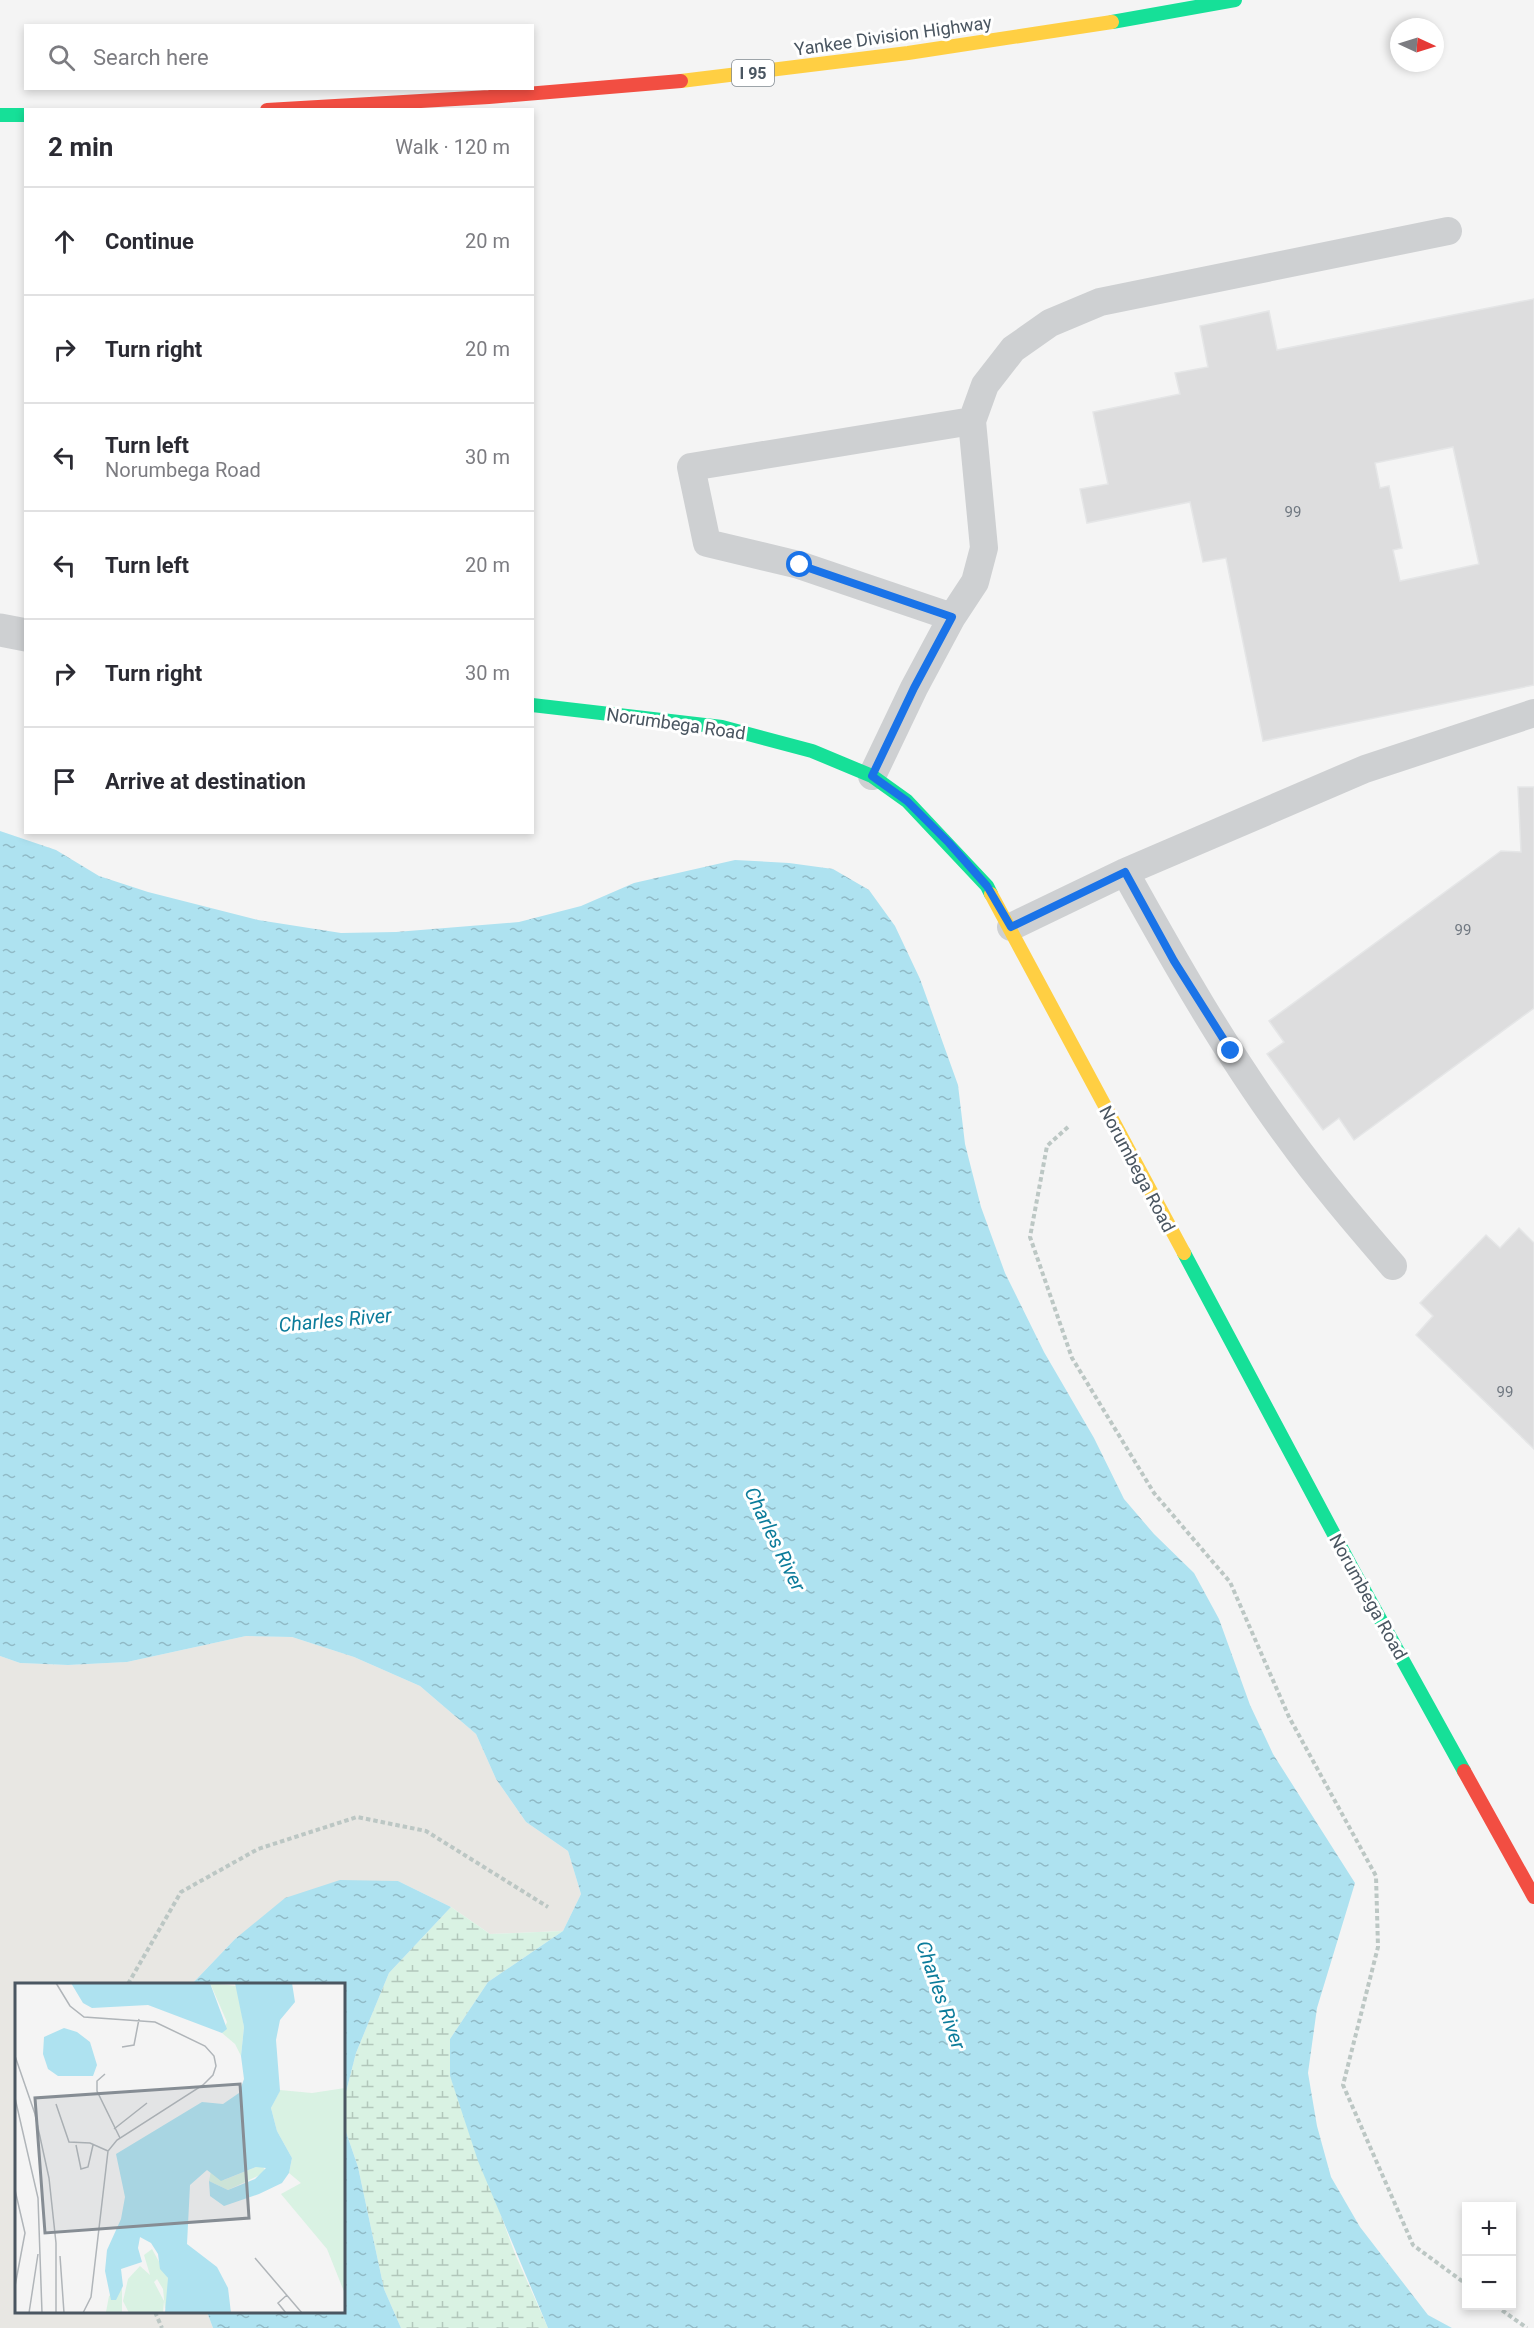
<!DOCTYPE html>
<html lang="en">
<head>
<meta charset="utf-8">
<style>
  :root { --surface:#fff; --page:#f2f2f3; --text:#2b2b33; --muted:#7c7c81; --line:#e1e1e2 }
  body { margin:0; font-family:Roboto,sans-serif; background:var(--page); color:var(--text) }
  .controls { position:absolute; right:18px; bottom:18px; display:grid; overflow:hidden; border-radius:0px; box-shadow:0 3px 9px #0003 }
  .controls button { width:54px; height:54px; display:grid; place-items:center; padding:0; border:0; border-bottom:2px solid var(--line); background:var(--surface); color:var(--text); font:30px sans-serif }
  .compass { position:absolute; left:1390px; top:18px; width:54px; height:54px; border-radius:50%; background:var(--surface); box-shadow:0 3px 9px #0003; rotate:94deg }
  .stop { position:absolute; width:18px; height:18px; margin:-14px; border:4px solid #1a73e8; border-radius:50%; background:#fff }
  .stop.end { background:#1a73e8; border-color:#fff; box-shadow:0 2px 6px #0008 }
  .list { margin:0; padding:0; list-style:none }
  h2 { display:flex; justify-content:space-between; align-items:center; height:78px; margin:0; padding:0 24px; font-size:26px }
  h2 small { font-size:20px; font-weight:400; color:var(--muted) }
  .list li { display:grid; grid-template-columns:39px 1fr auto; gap:18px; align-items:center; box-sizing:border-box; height:108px; padding:0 24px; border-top:2px solid var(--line) }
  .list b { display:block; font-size:22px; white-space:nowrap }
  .list p { margin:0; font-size:20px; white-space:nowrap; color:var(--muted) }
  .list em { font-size:20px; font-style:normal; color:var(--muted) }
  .icon { flex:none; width:33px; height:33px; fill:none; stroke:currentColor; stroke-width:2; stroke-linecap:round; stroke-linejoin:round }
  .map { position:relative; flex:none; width:1534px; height:2328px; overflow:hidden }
  .search { position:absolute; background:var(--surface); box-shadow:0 3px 9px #0003; left:24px; top:24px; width:510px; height:66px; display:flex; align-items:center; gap:15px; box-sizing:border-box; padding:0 21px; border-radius:0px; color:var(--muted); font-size:22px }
  .panel { position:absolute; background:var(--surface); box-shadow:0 3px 9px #0003; left:24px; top:108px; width:510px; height:726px; border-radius:0px }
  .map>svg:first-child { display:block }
  .commercial { fill:#e8e7e3 }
  .wetland { fill:url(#wetland-marsh) }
  .water { fill:url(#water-ripples) }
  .building { fill:#ddddde; stroke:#e5e6e7; stroke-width:1.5; fill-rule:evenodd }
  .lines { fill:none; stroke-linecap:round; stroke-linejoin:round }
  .path { stroke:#bcc7c4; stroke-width:4; stroke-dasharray:4.5 3; stroke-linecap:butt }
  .lane { stroke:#ced0d2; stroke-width:28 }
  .street { stroke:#ced0d2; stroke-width:33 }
  .fast { stroke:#16e098; stroke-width:14 }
  .slow { stroke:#ffcf43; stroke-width:14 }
  .jam { stroke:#f24e42; stroke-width:14 }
  .route { stroke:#1a73e8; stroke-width:8 }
  .labels { text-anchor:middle; stroke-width:6; stroke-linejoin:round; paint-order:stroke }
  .number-label { font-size:15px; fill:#707881 }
  .shield { fill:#fff; stroke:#808990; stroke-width:1.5 }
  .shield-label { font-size:16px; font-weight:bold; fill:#4a5661 }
  .street-label { font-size:18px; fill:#4a5661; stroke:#fff }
  .water-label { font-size:20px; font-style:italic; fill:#0c7c9b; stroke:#fff }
  .inset-road { fill:none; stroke:#b0b5b9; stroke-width:1.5 }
  .view { fill:#868d94; fill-opacity:0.15; stroke:#868d94; stroke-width:3 }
  .inset-edge { fill:none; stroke:#4a5661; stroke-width:3 }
</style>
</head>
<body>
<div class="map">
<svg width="1534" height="2328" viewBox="0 0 1534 2328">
  <defs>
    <pattern id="wetland-marsh" width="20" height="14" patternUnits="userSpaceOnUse" patternTransform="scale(1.5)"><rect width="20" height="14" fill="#d9f2e3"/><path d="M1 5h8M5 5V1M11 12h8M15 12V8" fill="none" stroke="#b2c7bb"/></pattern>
    <pattern id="water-ripples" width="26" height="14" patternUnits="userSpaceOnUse" patternTransform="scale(1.5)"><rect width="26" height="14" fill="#aee2f0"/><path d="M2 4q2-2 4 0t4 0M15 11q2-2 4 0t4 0" fill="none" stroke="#90bac6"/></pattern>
  </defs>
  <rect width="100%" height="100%" fill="#f4f4f4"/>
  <path class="commercial" d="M246 1636 292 1637 354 1657 420 1686 476 1734 496 1779 526 1822 568 1851 581 1894 563 1931 490 1934 451 1907 398 1881 235 1939 192 1984H16V2312H207L213 2328H0V1656L20 1663 68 1665 127 1662Z"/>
  <path class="wetland" d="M451 1907 490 1934 563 1931 488 1982 450 2039V2076L515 2254 548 2328H401L384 2289 358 2167 344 2126V2100L356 2053 389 1973Z"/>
  <path class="water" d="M0 831 56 850 99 876 148 892 258 920 341 933 396 932 519 922 581 906 634 883 735 860 789 863 833 869 869 890 895 926 920 979 958 1085 965 1144 981 1207 1005 1273 1044 1352 1094 1438 1124 1499 1154 1534 1194 1573 1219 1619 1250 1705 1273 1754 1355 1883 1317 2008 1308 2073 1317 2126 1331 2177 1360 2227 1428 2315 1452 2328H548L478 2161 450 2076V2039L488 1982 563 1931 581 1894 568 1851 526 1822 496 1779 476 1734 420 1686 354 1657 292 1637 246 1636 127 1662 68 1665 20 1663 0 1656Z
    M340 1880 398 1881 451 1907 389 1973 356 2053 344 2100V1984H192L235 1939 285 1898Z
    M344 2126 358 2167 384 2289 401 2328H213L207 2312H344Z"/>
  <path class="building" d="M1534 299V685L1263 741 1226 558 1203 562 1190 502 1087 523 1080 489 1108 484 1093 412 1180 394 1175 373 1208 367 1200 326 1269 311 1277 350ZM1453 447 1479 564 1400 581 1393 550 1402 548 1389 486 1380 488 1375 463Z
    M1518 787H1534V1008L1354 1140 1339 1118 1323 1130 1267 1054 1284 1042 1269 1021 1501 851 1521 852Z
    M1519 1228 1534 1243V1449L1416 1335 1433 1316 1420 1303 1486 1235 1500 1248Z"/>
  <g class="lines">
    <path class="path" d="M1068 1127 1047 1146 1030 1237 1072 1358 1154 1493 1230 1582 1289 1717 1376 1876 1378 1947 1343 2085 1413 2245 1466 2284
      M128 1984 181 1892 258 1849 357 1817 426 1831 548 1907
      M1496 2306 1527 2328
      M155 2312 162 2328"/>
    <path class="lane" d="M952 617 799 565 707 543 691 467 972 421
      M872 776 914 688 952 617 975 582 984 548 972 421 985 385 1013 349 1050 323 1100 302 1448 231
      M1125 872C1175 962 1226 1052 1287 1135 1320 1181 1356 1223 1393 1266
      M1011 927 1125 872 1365 769 1534 713"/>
    <path class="street" d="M0 630 26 635"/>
    <path class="fast" d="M1112 22 1235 0
      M0 115H26
      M532 705 722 727 812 751 872 776 907 801 987 886 991 894
      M1184 1253 1353 1570 1464 1771"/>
    <path class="slow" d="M681 81 908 53 1112 22
      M991 894 1184 1253"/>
    <path class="jam" d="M267 110 489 97 681 81
      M1464 1771 1534 1897"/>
  </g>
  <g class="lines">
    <path class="route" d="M800 565 952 617 914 688 872 776 907 801 949 843 987 886 1011 927 1125 872 1174 961 1231 1051"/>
  </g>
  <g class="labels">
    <g class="number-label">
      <text x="1293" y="517">99</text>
      <text x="1463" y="935">99</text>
      <text x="1505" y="1397">99</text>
    </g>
    <rect class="shield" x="732" y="60" width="42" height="26" rx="4.5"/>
    <g class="shield-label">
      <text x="753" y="79">I 95</text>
    </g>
    <g class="street-label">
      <text transform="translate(893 36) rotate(-8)" y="6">Yankee Division Highway</text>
      <text transform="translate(676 724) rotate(8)" y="6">Norumbega Road</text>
      <text transform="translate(1137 1169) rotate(62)" y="6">Norumbega Road</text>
      <text transform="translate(1368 1597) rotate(61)" y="6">Norumbega Road</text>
    </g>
    <g class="water-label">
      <text transform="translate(335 1320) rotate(-5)" y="7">Charles River</text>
      <text transform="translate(775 1539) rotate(64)" y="7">Charles River</text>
      <text transform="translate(941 1995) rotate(71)" y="7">Charles River</text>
    </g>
  </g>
  <g transform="translate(15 1983)">
    <rect width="330" height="330" fill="#f4f4f4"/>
    <path d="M330 105V311L312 266 266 211 286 200 274 190 277 175 262 148 256 125 265 107 297 110Z" fill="#d9f2e3"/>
    <path d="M195 0 222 3 229 44 226 73 220 61 207 50 212 39ZM241 184H248L251 189 213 207 194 198 196 188 209 197ZM137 266 153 295V322L150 326 148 306 142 296 139 299 149 318 148 330H114L108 318 113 296 125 283 135 292 129 272ZM107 306V330L91 329 94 313Z" fill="#d9f2e3"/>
    <path d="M56 0H195L212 46 207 50 133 22 77 25 68 20ZM220 0H277L280 19 265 37 261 57 265 108 256 125 262 148 277 175 274 190 267 200 244 211 209 223 195 213 194 198 213 207 240 196 251 185 241 184 206 198 192 187 175 202 172 261 202 284 213 305 216 330H150L153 295 145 286 143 271 136 260 125 254 123 265 127 279 106 286 108 303 101 317H96L90 288 92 267 106 236 110 214 101 171 187 119 208 121 224 110 229 96 226 73 229 44ZM49 45 62 49 75 59 82 82 78 93H43L33 86 28 71 29 54Z" fill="#aee2f0"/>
    <path class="inset-road" d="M41 0 55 23 69 34 140 39 190 63 199 73 201 83 198 92 188 102 102 157 93 168 76 314 68 330M107 64 119 62 124 36M0 73 20 131 34 195 41 260V330M90 91 82 98V108L105 155M0 115 23 215 27 330M41 121 54 159 75 160 93 168M99 146 132 120M61 162 66 186 73 184 78 162M0 207 10 250 0 303M45 273 49 330M240 275 287 330M14 330 23 271M271 330 263 320 272 312"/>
    <path class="view" d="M225 101 234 235 30 250 20 115Z"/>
    <rect width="330" height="330" class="inset-edge"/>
  </g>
</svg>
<div class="controls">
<button>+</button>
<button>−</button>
</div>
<svg class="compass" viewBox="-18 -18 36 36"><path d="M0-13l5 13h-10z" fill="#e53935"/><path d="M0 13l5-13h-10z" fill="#7c7c81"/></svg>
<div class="stop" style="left:800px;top:565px"></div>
<div class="stop end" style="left:1231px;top:1051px"></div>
<div class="search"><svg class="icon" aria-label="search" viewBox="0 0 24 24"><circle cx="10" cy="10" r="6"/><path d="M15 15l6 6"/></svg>Search here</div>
<section class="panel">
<h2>2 min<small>Walk · 120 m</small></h2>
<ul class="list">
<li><svg class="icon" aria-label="ahead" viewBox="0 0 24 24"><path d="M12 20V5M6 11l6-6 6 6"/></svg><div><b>Continue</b></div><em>20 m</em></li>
<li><svg class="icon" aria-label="right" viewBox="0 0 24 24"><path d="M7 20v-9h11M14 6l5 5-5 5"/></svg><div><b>Turn right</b></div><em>20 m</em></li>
<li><svg class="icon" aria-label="left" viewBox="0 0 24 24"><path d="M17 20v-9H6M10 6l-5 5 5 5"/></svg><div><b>Turn left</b><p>Norumbega Road</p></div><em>30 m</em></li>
<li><svg class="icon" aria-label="left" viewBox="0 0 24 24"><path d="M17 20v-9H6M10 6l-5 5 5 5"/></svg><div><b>Turn left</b></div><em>20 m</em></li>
<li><svg class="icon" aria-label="right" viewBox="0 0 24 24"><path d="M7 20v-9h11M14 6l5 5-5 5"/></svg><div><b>Turn right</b></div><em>30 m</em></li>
<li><svg class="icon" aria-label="arrive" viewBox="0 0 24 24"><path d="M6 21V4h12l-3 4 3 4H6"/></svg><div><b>Arrive at destination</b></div></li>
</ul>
</section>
</div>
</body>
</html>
